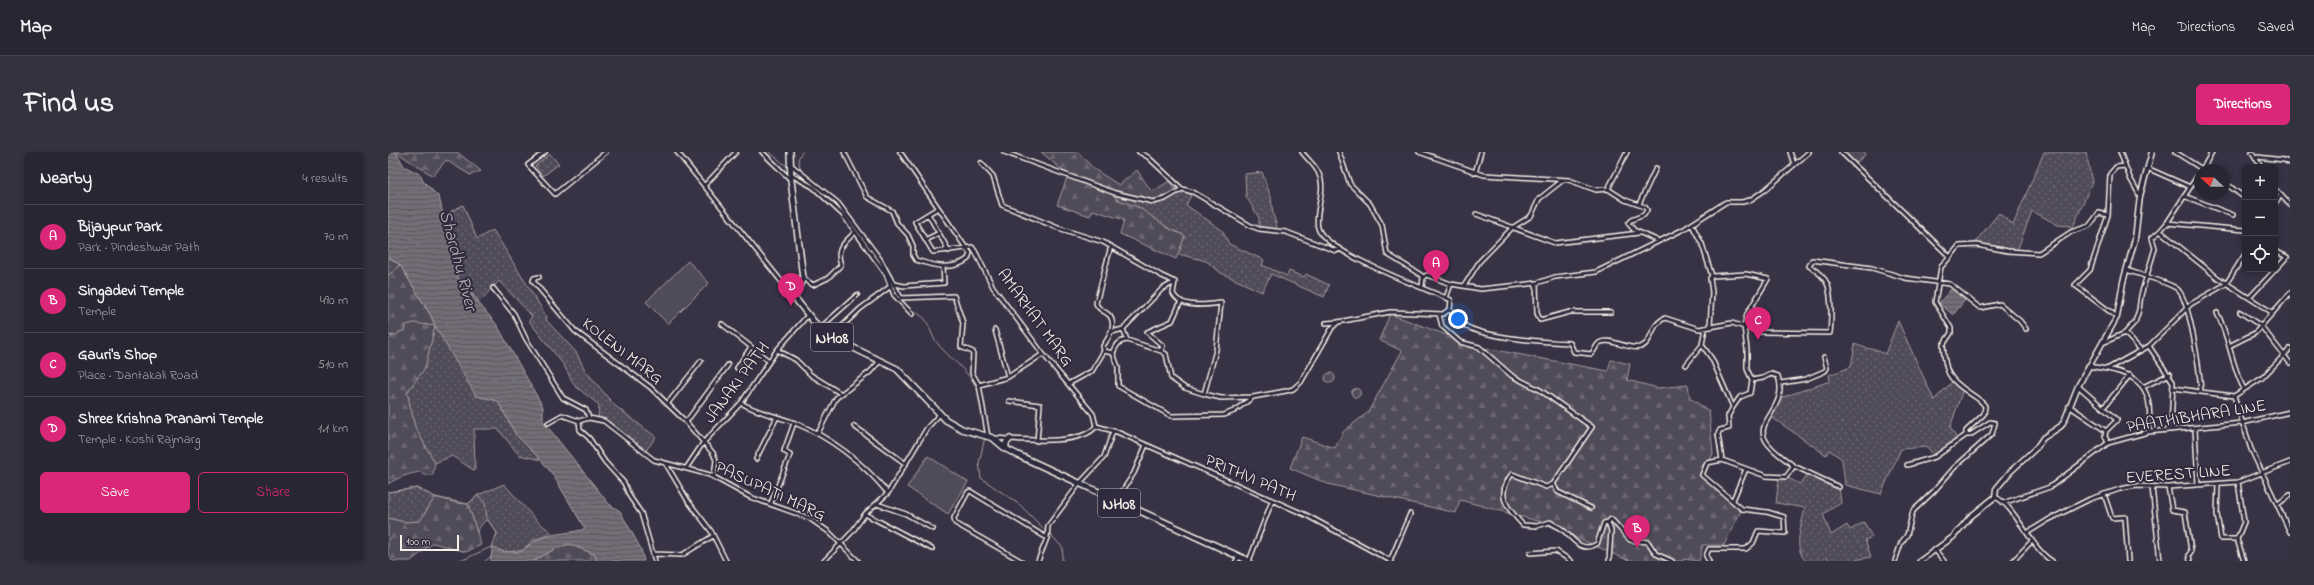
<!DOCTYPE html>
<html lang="en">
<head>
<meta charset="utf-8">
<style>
  :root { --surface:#292633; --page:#35323f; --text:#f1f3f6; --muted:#a5a5ac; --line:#45434e; --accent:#db2777 }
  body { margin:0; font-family:"Indie Flower",sans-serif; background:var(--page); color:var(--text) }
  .controls { position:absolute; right:12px; top:12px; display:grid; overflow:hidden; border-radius:6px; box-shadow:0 2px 6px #0003 }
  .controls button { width:36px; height:36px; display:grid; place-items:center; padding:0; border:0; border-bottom:1px solid var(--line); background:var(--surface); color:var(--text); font:20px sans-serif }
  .compass { position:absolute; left:1806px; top:12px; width:36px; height:36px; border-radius:50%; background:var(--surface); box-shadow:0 2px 6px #0003; rotate:292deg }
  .scale { position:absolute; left:12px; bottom:10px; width:59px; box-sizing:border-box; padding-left:4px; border:2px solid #f4f1e8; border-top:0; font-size:11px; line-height:14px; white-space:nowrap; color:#f4f1e8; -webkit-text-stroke:3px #2f2a3d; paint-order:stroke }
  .you { position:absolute; left:1070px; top:167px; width:14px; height:14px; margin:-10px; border:3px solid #fff; border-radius:50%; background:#1a73e8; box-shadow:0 0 0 6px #1a73e833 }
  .badge { display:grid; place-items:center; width:26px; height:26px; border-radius:50%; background:var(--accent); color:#fff; font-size:13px; font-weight:700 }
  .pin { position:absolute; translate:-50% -33px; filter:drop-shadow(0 1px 2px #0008) }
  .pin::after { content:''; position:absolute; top:21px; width:14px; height:12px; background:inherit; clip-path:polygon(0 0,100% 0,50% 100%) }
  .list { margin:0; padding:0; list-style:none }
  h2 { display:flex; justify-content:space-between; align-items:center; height:52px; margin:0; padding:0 16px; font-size:17px }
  h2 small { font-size:13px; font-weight:400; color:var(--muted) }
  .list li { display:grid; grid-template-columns:26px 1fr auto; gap:12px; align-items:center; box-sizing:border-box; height:64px; padding:0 16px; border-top:1px solid var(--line) }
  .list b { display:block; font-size:15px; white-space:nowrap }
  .list p { margin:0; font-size:13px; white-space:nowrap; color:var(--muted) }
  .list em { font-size:13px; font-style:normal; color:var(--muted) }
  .actions { display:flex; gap:8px; padding:12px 16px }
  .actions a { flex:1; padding:9px 0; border:1px solid var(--accent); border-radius:6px; text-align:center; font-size:14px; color:var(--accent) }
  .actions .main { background:var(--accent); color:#fff }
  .icon { flex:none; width:22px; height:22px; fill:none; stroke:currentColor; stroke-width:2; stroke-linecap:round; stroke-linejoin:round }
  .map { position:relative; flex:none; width:1902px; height:409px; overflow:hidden; border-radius:6px }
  header { display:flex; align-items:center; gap:24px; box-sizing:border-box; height:56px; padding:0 20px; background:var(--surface); border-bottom:1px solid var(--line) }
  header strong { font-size:19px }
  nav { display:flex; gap:22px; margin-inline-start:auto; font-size:14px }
  .intro { display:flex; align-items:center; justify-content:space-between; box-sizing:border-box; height:96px; padding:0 24px }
  h1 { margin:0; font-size:28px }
  .button { padding:10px 18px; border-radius:6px; background:var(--accent); color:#fff; font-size:14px; font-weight:700 }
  main { display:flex; gap:24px; padding:0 24px }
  aside { flex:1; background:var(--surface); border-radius:6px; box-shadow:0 2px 6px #0003 }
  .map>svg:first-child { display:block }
  .grass { fill:url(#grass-dots); stroke:#a29ea0 }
  .forest { fill:url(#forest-firs); stroke:#a29ea0 }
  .pitch { fill:#504b59; stroke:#a29ea0 }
  .water { fill:url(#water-rules); stroke:#a6a2a4 }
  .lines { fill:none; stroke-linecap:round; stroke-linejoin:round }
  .stream { stroke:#a6a2a4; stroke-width:1 }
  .minor-casing { stroke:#f4f1e8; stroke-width:6 }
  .tertiary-casing { stroke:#f4f1e8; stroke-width:7 }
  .primary-casing { stroke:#f4f1e8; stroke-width:8 }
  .minor { stroke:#2f2a3d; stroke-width:3 }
  .tertiary { stroke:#2f2a3d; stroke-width:4 }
  .primary { stroke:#2f2a3d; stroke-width:5 }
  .labels { text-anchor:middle; stroke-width:4; stroke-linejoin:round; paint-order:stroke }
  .shield { fill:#2f2a3d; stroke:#b9b5b5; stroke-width:1 }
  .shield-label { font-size:16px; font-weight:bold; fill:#f4f1e8 }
  .street-label { font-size:17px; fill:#f4f1e8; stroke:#2f2a3d }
  .water-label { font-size:18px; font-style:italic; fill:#bab6b5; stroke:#2f2a3d }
</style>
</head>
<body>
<header>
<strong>Map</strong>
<nav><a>Map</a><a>Directions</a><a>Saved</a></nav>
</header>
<div class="intro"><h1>Find us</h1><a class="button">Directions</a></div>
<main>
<aside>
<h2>Nearby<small>4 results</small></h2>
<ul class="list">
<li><span class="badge">A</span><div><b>Bijaypur Park</b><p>Park · Pindeshwar Path</p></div><em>70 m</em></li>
<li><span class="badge">B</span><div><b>Singadevi Temple</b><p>Temple</p></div><em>490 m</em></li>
<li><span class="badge">C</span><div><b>Gauri's Shop</b><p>Place · Dantakali Road</p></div><em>510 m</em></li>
<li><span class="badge">D</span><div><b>Shree Krishna Pranami Temple</b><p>Temple · Koshi Rajmarg</p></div><em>1.1 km</em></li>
</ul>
<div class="actions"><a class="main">Save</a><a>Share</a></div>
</aside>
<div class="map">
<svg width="1902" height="409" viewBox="0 0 1902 409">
  <defs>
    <pattern id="grass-dots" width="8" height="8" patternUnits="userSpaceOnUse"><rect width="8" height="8" fill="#504b59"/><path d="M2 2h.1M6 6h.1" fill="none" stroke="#6a6571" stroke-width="1.8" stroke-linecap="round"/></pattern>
    <pattern id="forest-firs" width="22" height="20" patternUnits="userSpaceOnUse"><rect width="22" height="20" fill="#504b59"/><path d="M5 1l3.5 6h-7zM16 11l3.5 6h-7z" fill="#6a6571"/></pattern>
    <pattern id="water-rules" width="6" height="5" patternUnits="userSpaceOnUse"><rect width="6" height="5" fill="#726e77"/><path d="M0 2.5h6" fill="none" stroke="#5b595c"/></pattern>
  </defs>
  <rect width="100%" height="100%" fill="#373244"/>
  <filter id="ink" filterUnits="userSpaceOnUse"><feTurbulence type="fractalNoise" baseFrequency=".025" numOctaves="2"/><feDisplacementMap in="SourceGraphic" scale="8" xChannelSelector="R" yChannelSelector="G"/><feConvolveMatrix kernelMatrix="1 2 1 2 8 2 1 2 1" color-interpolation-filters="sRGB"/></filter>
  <g filter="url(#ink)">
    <path class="grass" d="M1656 0H1698L1704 30 1683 80 1682 74 1670 73 1644 59 1629 99 1589 93 1588 89 1611 61 1625 73Z
      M162 2 171 12 155 24 147 14Z
      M874 20 883 45 885 62 889 75 888 79 871 77V66L858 44 857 22Z
      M788 33 805 40 798 53 834 78 841 92 876 108 874 113 899 124 901 119 916 125 918 122 941 133 936 145 883 122 874 140 833 121 818 109 790 102 797 84 780 76 752 56 728 47 727 41 753 47Z
      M75 53 89 87 105 78 159 165 158 168 188 200 197 218 226 253 268 285 256 301 222 272 210 268 211 253 187 234 175 212 141 169 144 164 111 129 91 150 70 126 64 99 62 60Z
      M0 105 12 113 0 124Z
      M1510 169 1546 248 1566 228 1575 237 1562 276 1570 288 1547 305 1539 295 1513 297 1493 342 1457 333 1454 307 1441 298 1438 303 1382 264 1392 246 1442 229 1441 223 1463 215 1467 192C1477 197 1485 196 1497 202Z
      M47 174 64 201 110 249 128 283 153 308 131 303 110 277H86L87 319 64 304 47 311 27 275 19 240 37 216Z
      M937 226a5 5 0 1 1 10 0a5 5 0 1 1-10 0Z
      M963.5 241a4.5 4.5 0 1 1 9 0a4.5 4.5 0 1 1-9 0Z
      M1421 321 1451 335 1453 351 1435 362 1443 383 1459 373 1462 378 1476 370 1484 385 1477 388 1483 405 1462 409H1441L1439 405 1432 409H1418C1404 396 1414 372 1417 356L1388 351 1391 326 1398 325 1412 332Z
      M116 332 148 368 164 381 144 389 134 399 116 400 104 395 109 381 99 367 93 373 89 380 80 352 90 343Z
      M29 336 47 345 32 369 16 370 0 366V340Z"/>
    <path class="forest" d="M8 0H69L93 19 82 23 58 8 45 24Z
      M653 0H690L706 17 731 33 749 18 764 40 783 28 788 33 786 43 765 50 727 41 728 47 752 56 780 76 797 84 788 107 732 82 736 68 705 58 702 64 669 53 680 23Z
      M1453 0H1477V3L1466 13Z
      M12 113 43 164 47 174 37 216 19 240 27 275 47 311 45 323H36L32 320C20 322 11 325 0 332V188L4 185 0 182V124Z
      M1002 162 1091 195 1220 219 1223 208 1242 212 1239 228 1270 236 1300 233 1302 246 1321 259 1325 302 1314 323 1354 357 1336 393H1315L1311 409 1295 407V409H1247L1237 407 1153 370 1072 348 1068 361 940 332 902 316 914 285 947 296 955 280 980 260 1014 199 991 188Z
      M47 345 80 352 93 393 78 400 45 391 23 409H0V366L16 370 32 369Z
      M182 392 206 402 209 409H145L169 396Z"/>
    <path class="pitch" d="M300 109 321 131 280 172 258 150Z
      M540 304 580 330 560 362 519 335Z"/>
    <path class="water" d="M0 0H8L16 14 33 23 35 29 51 45 70 126 109 173 155 255V269L221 352 232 359 253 397 256 409H209L206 402 181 392 169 396 145 409H103L104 395 116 400 134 399C155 379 171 384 197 377L165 323 153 308 128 283 110 249 88 244 47 174 43 164 12 113 0 105Z
      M1564 136 1577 148 1565 163 1551 151Z"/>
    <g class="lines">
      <path class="stream" d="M381 0 401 16
        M414 0 410 7 413 19 422 27
        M405 19 415 24
        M443 48 453 59
        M468 79 487 103
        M506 135 510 145
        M520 156C525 159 532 162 536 166 541 171 543 182 547 188 562 209 586 220 592 246
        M0 184 9 183 11 180 16 179 18 173 26 171 47 174
        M594 259 597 282
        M597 285 591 311 593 326 632 353 658 379
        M0 340 29 336 47 345 69 351 80 352 90 343 97 351 99 367 109 381 104 395
        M661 381 675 396 674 409
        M65 409 77 407 103 395
        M97 409 103 405"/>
      <g class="minor-casing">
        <path id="minor" d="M157 0 140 13 167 42 218 0
          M289 0 406 145
          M374 0 403 28
          M456 0 479 45 504 59 509 71 520 83 525 94V103L528 108C546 114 564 119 580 107L582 101 578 96 545 100 527 70 550 56
          M512 0 578 96 584 95 587 99 605 135 655 202 705 262 708 274
          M616 0 727 41 765 50 777 47 794 37
          M751 0 760 5 794 37 805 40 863 74 871 77 898 80 948 99 952 97
          M914 0C919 7 928 14 931 22 939 38 926 59 930 76 936 100 1038 137 1063 148L1062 157C1066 163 1070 169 1076 173 1095 186 1159 190 1182 191L1186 200 1203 202C1207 199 1207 195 1210 192 1219 183 1241 199 1252 195 1265 192 1261 173 1277 166L1311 177 1344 171 1372 180 1442 181C1443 173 1443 166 1443 158 1442 135 1442 127 1421 114L1424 108 1484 116 1517 126 1562 132 1592 156 1612 152 1632 169 1638 177
          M951 0 962 32 982 52 994 73 999 102 1033 123 1035 125 1034 135
          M1031 0 1096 23 1181 28 1208 38 1220 37 1237 48 1257 55 1259 58 1256 63 1243 68 1240 71 1246 78 1271 89
          M1402 0 1406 12
          M1453 0 1562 105 1553 115 1547 150 1563 176V181L1555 193C1557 220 1560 227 1583 242 1589 246 1593 248 1597 254L1596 262 1578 279V283H1582L1602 270 1607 271 1604 282 1566 316 1546 339 1525 359 1519 383 1513 391 1507 409
          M1732 0 1742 26 1752 44
          M1787 0 1814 17
          M1864 0 1873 15
          M1869 5 1896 8 1902 11
          M593 11 605 24 614 53 670 76 715 90 774 124 787 130 785 141C791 157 820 153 833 151L828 198 816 242 833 246 865 245
          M403 13 450 51 492 107 513 146 566 144 575 171 573 195 585 200 584 221 591 233 620 225 655 202
          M1759 16 1802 35
          M1814 18 1824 0
          M1812 20 1779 71 1772 79 1830 126 1885 161
          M1087 21 1093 0
          M403 23 425 35 455 63 498 122 506 143 524 162
          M1836 30 1857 46
          M316 34 348 0
          M1220 37 1239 0
          M1887 37 1902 53
          M1796 44 1845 63
          M1887 51 1893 43
          M1251 52 1268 16
          M540 62 561 99
          M1088 62 1167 91 1251 81
          M1720 63 1702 118 1687 133 1729 165
          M1779 71 1857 78
          M1304 73 1314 92 1324 124
          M537 88 551 81
          M1562 105 1571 94 1589 93 1620 99 1651 101 1683 80 1701 74 1711 61 1720 63 1722 22 1728 15 1737 14
          M1739 118C1755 124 1774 128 1788 136 1802 144 1812 222 1813 240L1786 236
          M151 125 146 126 145 129 187 179 262 235 298 270 325 301 328 308 326 325
          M1035 125 1039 123 1063 132 1093 137 1149 131 1167 125 1208 120 1296 77 1338 50H1354L1362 48 1377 38 1421 0
          M415 126 425 133 440 126 453 113C447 96 456 92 467 80
          M1148 131 1149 161 1152 168 1182 160H1223
          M507 132 516 134 556 131 555 115
          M1076 134 1091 110 1124 76 1143 64 1151 47 1175 28
          M105 136 126 162 138 187 175 246 198 258 201 266
          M1862 145 1899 105 1887 99
          M1058 146 1063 132
          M793 149 784 169 759 180 775 194 773 199 778 202 783 226 797 236 816 242
          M1852 160 1873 174 1902 211
          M1829 161C1842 186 1843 213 1856 237
          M1051 162 1054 174 1072 190 1091 195 1124 224 1152 238 1204 275 1165 332 1158 335 1124 322C1107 343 1119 356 1135 373L1149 374 1162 370C1166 373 1172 375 1175 378 1186 388 1193 401 1209 392L1216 371 1220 370 1223 379 1221 409
          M938 171 950 170
          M334 172 381 209
          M432 176 469 143
          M735 177 774 137 787 130
          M607 178 620 225
          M724 180 735 177 739 188
          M1737 181 1747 170 1751 158 1753 143 1767 96 1764 86 1772 79
          M443 185 472 157 503 134
          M1717 190 1737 181 1752 197
          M1314 193 1324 207 1345 255
          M1761 194 1785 230 1783 278
          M1841 194 1867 181 1902 141
          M389 198 408 208 423 223 452 241
          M716 199 715 194C720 187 729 174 722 164 717 158 710 159 708 151L723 94
          M725 201C728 194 730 189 739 188L773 199
          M1298 213 1314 193 1317 176
          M1700 214 1719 217 1761 194 1803 152 1838 132 1857 102
          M349 216 363 195
          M1719 217C1757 224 1766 243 1760 280
          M1393 231 1418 227 1437 219 1439 216 1436 205
          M680 232 704 219 716 199 725 201 730 215V234L783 264 836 263 846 259 865 245 898 239 905 237 913 230 944 176 950 170 1002 160 1055 162 1062 157
          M591 233 600 285
          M1690 234 1729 268 1718 279
          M1755 235 1782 222
          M1813 240 1846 244 1863 297 1902 380
          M1846 244 1874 226 1902 197
          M621 249 652 253 649 289
          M280 251 313 209
          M353 251C370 261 389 264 407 271 444 286 475 311 500 341
          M1681 254 1718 279 1717 284 1720 291
          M1715 256 1742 223
          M191 269 192 278 201 286 217 310 236 331 242 345 253 361 267 409
          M298 270 340 213
          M160 271 174 263 191 269 201 266 216 269 266 308 322 323 362 345 421 366 441 380 470 409
          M466 274 518 312
          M708 274 729 280 918 363 1003 409
          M1807 277 1810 333
          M430 281 448 246 482 220 492 209
          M605 286C628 287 694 295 708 274
          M368 307 389 265
          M1334 308 1330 282 1332 278 1341 276 1340 264 1345 255 1352 245 1362 241 1364 228
          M278 312 300 349 323 379 338 409
          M1519 313 1547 305 1578 283
          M1406 314 1451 335
          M299 315 315 291 353 251 389 198 420 163
          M1165 332 1170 340 1203 356
          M1830 332 1829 362 1833 387H1849L1856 409
          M1764 335 1772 409
          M1780 335 1784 358 1797 360 1803 399 1801 403 1802 409
          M1716 342 1724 366 1737 365 1740 409
          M1607 345C1627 353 1643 397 1664 409
          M1345 348 1358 317
          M728 349 746 321 758 293
          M383 351 402 303 396 299 406 271
          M1615 351 1662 335 1720 291 1760 280 1854 271 1902 260
          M489 352 518 362 545 377
          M1890 352 1902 343
          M477 362 544 397
          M1220 370 1223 367 1225 369 1242 388 1260 390 1268 402 1284 409
          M1639 381 1660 368 1702 347 1732 337 1748 334 1780 335 1850 330 1902 310
          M1849 387 1856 370 1850 330
          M1548 399 1556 409
          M1142 401 1168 399 1183 409
          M265 402 294 403 325 384
          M436 409 464 380 477 362 500 341 539 276 551 263
          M633 409 567 371 566 366 580 340 582 339 659 386
          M650 409 659 386 660 374 691 332 716 305 725 279
          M848 409 851 405
          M861 409 884 349
          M1002 409 1022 362
          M1321 409 1318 404 1321 397H1358L1365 391 1370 379 1397 381 1396 365 1379 360 1354 357 1314 323 1319 311 1334 308 1378 324 1398 325 1406 314C1397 307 1384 299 1378 289 1365 269 1401 256 1390 224L1383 222 1375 226 1364 228 1359 217V198L1356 174 1359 162 1380 127 1358 122 1324 124 1322 126 1324 140 1322 175
          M1625 409 1644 389"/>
      </g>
      <g class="tertiary-casing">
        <path id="tertiary" d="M1532 409 1565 385 1582 365 1607 345 1608 337 1622 320 1649 295 1655 286 1673 274 1677 267 1690 234 1729 165 1735 130 1747 87 1752 44 1764 0"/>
      </g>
      <g class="primary-casing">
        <path id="primary" d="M402 0 403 28 415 126 406 145 426 170 443 185 509 217 558 268 574 277 605 286 618 297 632 304 861 409
          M618 297V291L622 287"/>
      </g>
      <use href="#minor" class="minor"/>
      <use href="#tertiary" class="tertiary"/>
      <use href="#primary" class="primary"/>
    </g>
  </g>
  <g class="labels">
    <g class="shield">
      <rect x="423" y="171" width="42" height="28" rx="3"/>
      <rect x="710" y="337" width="42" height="28" rx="3"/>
    </g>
    <g class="shield-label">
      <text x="444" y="191">NH08</text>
      <text x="731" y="357">NH08</text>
    </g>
    <g class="street-label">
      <text transform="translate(648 165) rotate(54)" y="6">AMARHAT MARG</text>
      <text transform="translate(235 198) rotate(38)" y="6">KOLENI MARG</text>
      <text transform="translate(348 230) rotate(-53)" y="6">JANAKI PATH</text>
      <text transform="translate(1808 263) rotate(-9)" y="6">PAATHIBHARA LINE</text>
      <text transform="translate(1790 321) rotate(-4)" y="6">EVEREST LINE</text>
      <text transform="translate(863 325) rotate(23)" y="6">PRITHVI PATH</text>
      <text transform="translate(383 338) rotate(25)" y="6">PASUPATI MARG</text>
    </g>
    <g class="water-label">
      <text transform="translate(71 108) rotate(75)" y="6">Shardhu River</text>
    </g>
  </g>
</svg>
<div class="controls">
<button>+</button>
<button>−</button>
<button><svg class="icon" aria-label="locate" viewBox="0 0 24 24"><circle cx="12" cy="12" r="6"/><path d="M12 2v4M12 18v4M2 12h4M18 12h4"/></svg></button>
</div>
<svg class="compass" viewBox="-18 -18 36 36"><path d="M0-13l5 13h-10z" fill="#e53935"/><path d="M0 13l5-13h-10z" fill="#a5a5ac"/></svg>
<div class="scale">100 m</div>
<div class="you"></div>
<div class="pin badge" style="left:1048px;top:131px">A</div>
<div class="pin badge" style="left:1249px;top:396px">B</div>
<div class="pin badge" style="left:1370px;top:188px">C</div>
<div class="pin badge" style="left:403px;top:154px">D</div>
</div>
</main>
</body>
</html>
